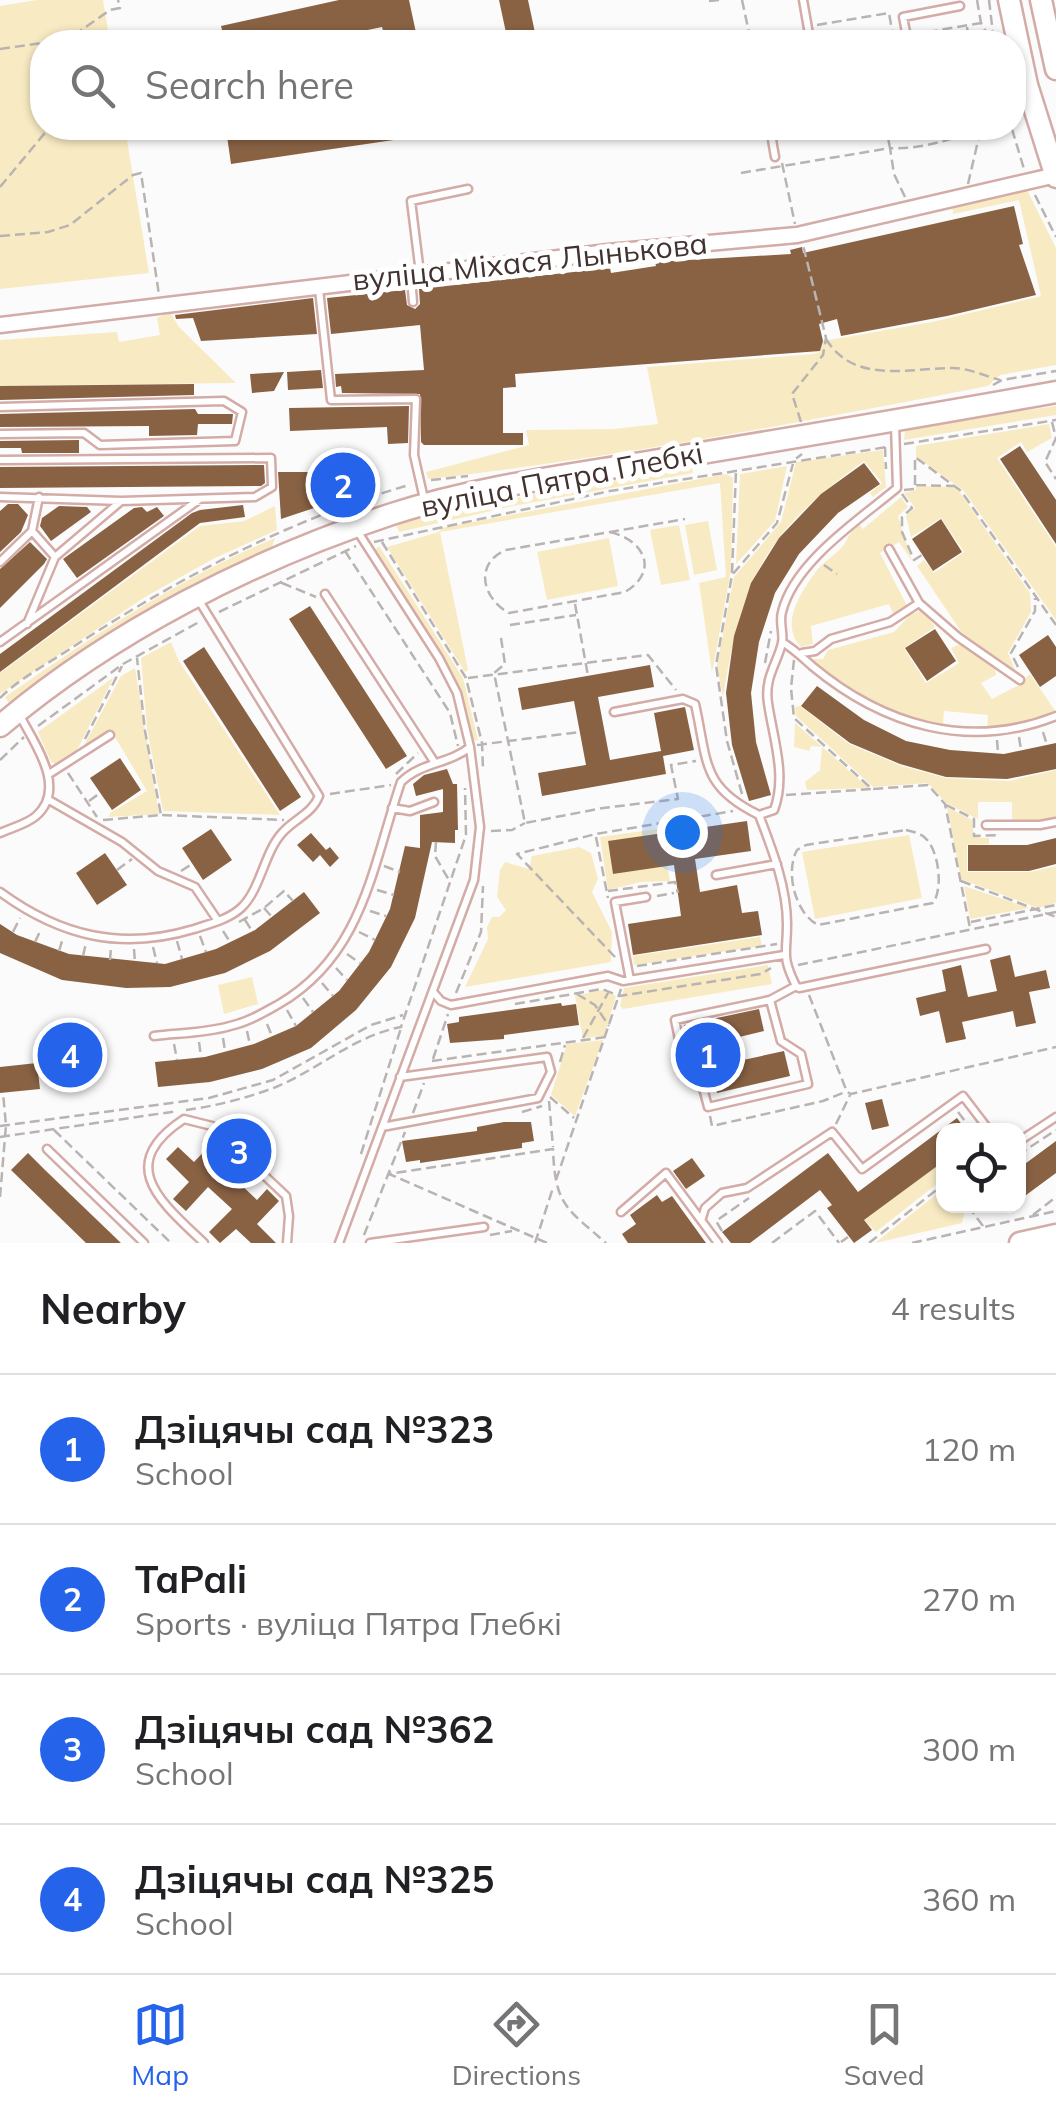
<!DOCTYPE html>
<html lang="en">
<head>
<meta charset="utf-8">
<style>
  :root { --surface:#fff; --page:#f2f2f2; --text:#202124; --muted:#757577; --line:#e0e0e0; --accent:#2563eb }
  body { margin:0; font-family:Mulish,sans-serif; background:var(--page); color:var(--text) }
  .controls { position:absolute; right:30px; bottom:30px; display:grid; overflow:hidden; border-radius:20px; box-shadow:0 2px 8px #0004 }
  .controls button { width:90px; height:90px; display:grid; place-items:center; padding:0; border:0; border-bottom:2px solid var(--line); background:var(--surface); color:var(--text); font:50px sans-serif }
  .you { position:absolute; left:682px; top:832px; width:35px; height:35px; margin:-25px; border:8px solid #fff; border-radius:50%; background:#1a73e8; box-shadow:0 0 0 15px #1a73e833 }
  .badge { display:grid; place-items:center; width:65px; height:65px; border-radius:50%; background:var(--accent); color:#fff; font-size:32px; font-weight:700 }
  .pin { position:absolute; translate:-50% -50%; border:5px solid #fff; box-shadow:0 2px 10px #0006 }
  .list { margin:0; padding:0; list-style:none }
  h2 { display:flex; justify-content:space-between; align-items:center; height:130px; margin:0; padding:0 40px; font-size:42px }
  h2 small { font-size:32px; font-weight:400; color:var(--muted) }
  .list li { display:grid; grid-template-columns:65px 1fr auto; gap:30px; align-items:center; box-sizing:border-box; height:150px; padding:0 40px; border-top:2px solid var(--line) }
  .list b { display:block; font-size:38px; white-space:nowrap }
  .list p { margin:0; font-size:32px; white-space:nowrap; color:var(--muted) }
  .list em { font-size:32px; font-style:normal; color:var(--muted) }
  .icon { flex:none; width:55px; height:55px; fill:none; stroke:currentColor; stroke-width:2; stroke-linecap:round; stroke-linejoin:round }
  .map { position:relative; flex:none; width:1056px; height:1243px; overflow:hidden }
  .search { position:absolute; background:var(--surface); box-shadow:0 2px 8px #0004; left:30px; right:30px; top:30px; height:110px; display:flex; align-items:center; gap:25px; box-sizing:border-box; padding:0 35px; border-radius:40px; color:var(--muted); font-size:38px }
  .sheet { height:730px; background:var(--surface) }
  nav { display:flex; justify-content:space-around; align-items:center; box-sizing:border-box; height:140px; border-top:2px solid var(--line); background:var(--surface); font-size:28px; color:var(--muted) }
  nav a { display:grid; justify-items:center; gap:5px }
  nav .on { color:var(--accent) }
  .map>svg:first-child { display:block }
  .green { fill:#f8ebc3 }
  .building { fill:#896244 }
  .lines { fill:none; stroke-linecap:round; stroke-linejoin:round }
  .lane-casing { stroke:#d3aba7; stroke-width:11 }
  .street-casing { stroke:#d3aba7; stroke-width:19 }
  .secondary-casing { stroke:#d3aba7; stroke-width:25 }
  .path { stroke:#b9b3b2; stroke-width:2.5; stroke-dasharray:10 5; stroke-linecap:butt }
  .lane { stroke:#fff; stroke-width:6 }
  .street { stroke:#fff; stroke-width:14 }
  .secondary { stroke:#fff; stroke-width:20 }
  .labels { text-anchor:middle; stroke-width:10; stroke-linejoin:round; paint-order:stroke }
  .street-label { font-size:30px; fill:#423230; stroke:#fff }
</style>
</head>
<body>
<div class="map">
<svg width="1056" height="1243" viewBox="0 0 1056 1243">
  <rect width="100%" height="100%" fill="#fbfbfb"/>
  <path class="green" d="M37 0H103L110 42H42V128H125L149 273 0 289V6Z
    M1026 188 1056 248V365L1000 375 988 386C802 422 616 458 428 479L426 472 529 445 526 430 614 429 658 424 647 367 813 354 820 352 823 341 932 322 1041 296 1019 200 953 214 952 204Z
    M170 312 179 327 236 383 0 386V340L117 332 119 342 160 335 157 318Z
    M1056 406V415L904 440 905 430 914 427Z
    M1049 424 1052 438 1027 452 1021 442 997 458 1056 547V620L963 490 916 457V446Z
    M883 450 886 487 873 497 870 493 882 483 864 461C764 533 742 578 723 698L717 665 734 577 781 522 796 462Z
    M692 463 693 473 513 506 399 532 396 525 438 513Z
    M787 466 775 521 736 564 740 474Z
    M726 474 733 478 731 570 712 673 699 583 726 577 720 483 440 532 468 670 465 672 387 547 439 532 441 528Z
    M916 486 953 487 959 491 1030 593 1031 612 1008 653 1016 672 964 636 917 566 924 560 934 573 964 552 941 518 911 537 906 516 915 508 904 493 916 490Z
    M901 497 908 507 898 516 912 561 899 542 880 553 907 606 894 616 889 604 811 626 813 644 801 647C779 624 801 592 817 570 825 560 839 553 845 543 850 534 851 531 859 524L863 529Z
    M275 506 277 530 213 559 145 597 0 694V673L200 526 244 521Z
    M708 521 717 570 694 575 685 525Z
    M679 525 690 580 661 585 650 530Z
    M275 538 272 547 200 581 131 620 9 703 5 697C92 637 177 579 275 538Z
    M609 538 618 586 547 600 537 552Z
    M379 546 463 678 478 740 473 741 456 680 375 550Z
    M922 610 935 627 904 648 926 683 959 663 951 648 962 643 995 669 996 675 981 683 992 699 1017 686 1030 674 1056 712 1038 720 987 730 988 715 944 711 943 726 935 725 890 712 811 662 814 659H823L828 650 894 632 910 615Z
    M171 642 179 661 280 815 163 811 147 729 141 658Z
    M135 668 159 814 109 817 110 813 147 791 112 732 80 753 121 676Z
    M114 677 72 760 58 765 51 762 38 732Z
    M800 706 849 744 902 766 946 778 1009 781 1056 770V818L1012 822V802H978V819L946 803 928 783 873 787 796 716 795 707Z
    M795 723 869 788 807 790 805 782 820 770 822 747 811 746 809 751 794 747Z
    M947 807 972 820 974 837 989 838V844L967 845V872H1031L1056 866V903L1038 908 961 879Z
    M657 829 658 834 608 842 613 874 667 866 670 881 641 882 608 890 600 837Z
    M909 835 922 898 815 919 802 852Z
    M579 847 591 853 598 879 592 892 612 932 611 962 465 987 488 939 487 927 492 917H499L506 910 497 897 500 870 505 862 529 869 532 856Z
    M964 886 1029 908 970 919Z
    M760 937 762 946 634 965 633 956Z
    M768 965 772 984 623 1009 620 1006 624 988Z
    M252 977 258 1004 224 1014 218 985Z
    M602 990 616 996 604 1036 583 1038 575 996Z
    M603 1040 575 1116 551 1095 567 1044Z
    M937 1166 943 1179 876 1232 864 1220Z
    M943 1189 944 1206H961L965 1211 962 1223 875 1243Z"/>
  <path class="building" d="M339 0H409L418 42H386L382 27 310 42H225L221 26Z
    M499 0H528L537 42H508Z
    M235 128H412L414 137 231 164 226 129Z
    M1014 206 1023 244 1019 245 1036 295 947 316 841 336 837 319 819 324 823 341 820 351 515 374 516 387 503 388V433H523V445H424L421 442 420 394 342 393 341 386 336 387 335 374 424 370 420 325 331 334 327 298 405 290 407 305 415 309 420 304 419 289 610 268 611 273 656 266 655 262 791 254 790 250 802 247 803 253Z
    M313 298 317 334 201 341 193 318 176 319 175 315Z
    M321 370 323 388 288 390 287 372Z
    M284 372 274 391 252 393 250 374Z
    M194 384V395L0 400V386Z
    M409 406 408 443 388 444 387 427 290 431 289 408Z
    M195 409 198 414H233L232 424H198L197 435 149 436V426L0 427V414Z
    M79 440V453H22L21 448H0V441Z
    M1020 446 1056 500V544L1000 459Z
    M864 463 880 484 838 513 799 554 775 593 759 642 751 693 756 742 771 795 749 801 732 745 726 693 734 636 751 583 779 538 821 494Z
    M264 465 265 483 261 486 0 488V467Z
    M335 468 359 471 363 482 361 488 347 497 281 519 278 472H333Z
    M8 504H18L28 515 21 532 0 552V511Z
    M243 505 245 517 200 523 0 672V654L192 513 200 510Z
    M59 506 87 507 91 512 51 541 40 526 42 518Z
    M142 507 147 512 157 507 164 516 77 578 63 559 134 508Z
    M941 519 962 552 933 571 912 539Z
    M30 542 47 559 44 564 0 608V569Z
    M310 606 407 756 386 769 289 619Z
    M935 629 956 661 927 681 905 648Z
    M1048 635 1056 647V676L1040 687 1019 655Z
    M204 647 301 797 280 811 183 661Z
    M650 665 654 687 598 697 610 760 661 751 654 713 685 707 694 750 663 756 666 774 542 796 538 773 586 765 574 701 522 710 518 688Z
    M817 686 864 720 906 741 950 750 1004 754 1056 743V769L1007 779 946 777 900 764 850 743 801 706Z
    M120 758 141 790 112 810 90 778Z
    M447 769 453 784H457L458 830H455V843L432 842 415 918 391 967 356 1010 311 1048 262 1069 210 1082 158 1087 155 1062 205 1057 254 1044 296 1026 339 991 369 952 390 909 405 846 420 848V815L443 812V789L416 796 413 784 424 775Z
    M747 821 751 851 695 859 700 892 737 885 742 913 758 911 762 935 633 955 628 924 681 916 674 865 613 874 608 841Z
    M211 829 232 860 203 880 182 848Z
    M311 833 326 850 330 847 339 858 330 867 320 855 313 862 297 845Z
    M1056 838V864L1029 871H968V845H1027Z
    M105 853 127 885 97 905 76 873Z
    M304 892 320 913 270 951 225 973 170 987 126 988 62 980 0 953V924L17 935 69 954 165 964 216 949 255 930Z
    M1010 955 1015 977 1046 970 1050 988 1029 992 1036 1023 1016 1027 1013 1011 962 1022 966 1039 946 1043 939 1011 920 1016 916 998 946 991 942 970 961 965 968 997 997 991 990 960Z
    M561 1003 562 1006 576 1004 579 1025 504 1035V1039L450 1043 447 1024 459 1022V1017Z
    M759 1009 764 1031 690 1049 684 1025Z
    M784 1051 790 1076 717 1093 711 1067Z
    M37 1063 40 1089 0 1093V1067Z
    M882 1099 889 1126 872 1130 865 1103Z
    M957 1118 966 1130H944V1161L864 1220 872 1230 854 1243 827 1208 832 1205 820 1190 750 1243H731L722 1232 828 1153 858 1192Z
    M504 1122H531L534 1141 522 1143V1148L420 1163V1160L406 1162 402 1141 477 1131V1127Z
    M216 1139 228 1151 217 1162 257 1200 267 1189 279 1201 257 1224 276 1243H251L236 1229 220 1243 209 1232 232 1209 208 1187 186 1211 173 1199 189 1182 166 1159 178 1147 194 1162Z
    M1056 1141V1173L1018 1201V1169Z
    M28 1153 45 1170 121 1243H86L11 1170Z
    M692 1158 705 1176 686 1189 673 1171Z
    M657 1195 662 1202 672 1196 706 1243H628L622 1234 636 1224 630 1215Z"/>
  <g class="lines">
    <g class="lane-casing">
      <path id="lane" d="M763 42 809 34 803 0
        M908 42 903 17 960 6
        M770 128 775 157
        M420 273 411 201 468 189
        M411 278 413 302
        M319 289 331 400 416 399 414 455 424 499
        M0 407 224 401 242 412 235 441 100 445 84 433 0 434
        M0 460 271 458 272 487 255 497 121 501 0 497
        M32 531 55 557
        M0 562 32 531 39 497
        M325 594 435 763
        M919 603 958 637 1020 680
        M27 624 55 557 120 502
        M0 642 200 499
        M782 642C794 649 802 657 812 666 883 725 968 751 1056 716
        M802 653 815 651 831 639 890 622 919 603 889 549
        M614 712 683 699 695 704C708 762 701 787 759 815 772 849 787 887 787 924 787 955 781 955 796 986L770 1000 781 1041 801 1054 808 1084 708 1107 695 1057 683 1059 675 1020 770 1000
        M49 774 110 735
        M49 800 122 842 158 871 195 887 218 921
        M392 808 410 811 434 802
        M759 815 774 810C787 776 773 738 768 703 764 678 777 664 782 643 784 634 779 622 782 612 794 562 860 519 897 488L895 424
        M986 825H1040L1056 822
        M0 833C11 828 27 824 36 816 68 788 34 743 19 714
        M716 875 777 864
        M0 892C60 936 121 951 194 929 209 924 230 919 242 907 261 888 264 853 282 833 294 819 312 814 319 796L198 599
        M630 980 615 902 646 897
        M796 986 799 988 986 949
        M434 993 441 1001 451 1005 608 976 623 981 784 955
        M154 1036C179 1033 206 1033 230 1026 248 1022 263 1013 279 1004 363 955 372 867 401 782 421 762 450 764 470 747
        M382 1127 538 1098 551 1072 547 1057 400 1077
        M1018 1142 1056 1117
        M47 1149 144 1243
        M621 1212 666 1173 718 1243
        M702 1218 705 1208 722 1193 747 1188 832 1132 862 1169 963 1096 989 1130
        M204 1243C161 1202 114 1165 184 1119L212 1126 286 1196 289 1216 287 1243
        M339 1243 474 880 480 827 470 747 457 693 439 658 358 532
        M370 1243 484 1227"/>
    </g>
    <g class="street-casing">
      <path id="street" d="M0 325 608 252 797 235 1056 175"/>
    </g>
    <g class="secondary-casing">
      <path id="secondary" d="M1009 0 1027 85 1056 177
        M1041 0 1056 69
        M0 726C112 631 253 560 392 514 478 486 571 475 659 460 792 438 924 416 1056 392
        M1020 1243 1056 1235"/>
    </g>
    <path class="path" d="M742 0 751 42
      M977 0 981 23 992 42
      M989 0 994 42
      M709 1 719 0
      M817 25 889 13 894 42
      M967 27 969 42
      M45 42 70 38 110 10 120 8 118 0
      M924 42 922 33 981 23
      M0 49 42 43
      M1012 129 1024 169
      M782 163 795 224
      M741 173 890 148 886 128
      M968 184 981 128
      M0 187 49 128
      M1035 195 1056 237
      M905 197 894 174 890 148C933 151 970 127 1012 129
      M0 236 48 232 70 225 133 175 141 173 159 295
      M826 339C854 385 910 368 953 368 968 368 985 376 1000 380
      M993 385 1002 380 1056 371
      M801 422 792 394 823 355 826 338 803 245
      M1052 422 1056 438 1045 462 1056 479
      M904 444 1056 420
      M885 447 886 469
      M431 480 468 476
      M916 485 953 486
      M904 490 915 489V457L961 491 1056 625
      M902 494 912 508 902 517V532L914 560 922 555
      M610 532C644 540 660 571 625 592L509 613C483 599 473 564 506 550L685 519
      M374 542 610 491 887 447
      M382 542 466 678 482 743 483 769
      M345 551 450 713 458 746
      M824 565 837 574
      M732 573 736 471
      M282 583 316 597
      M575 604 588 676
      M219 612 356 546
      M510 625 576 615
      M501 638 505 664 494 673 525 823 603 808 678 799 671 765 696 761
      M794 660 791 688 794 718 872 789 928 785 945 804 970 928
      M765 663 771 631
      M1018 667 1011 653 1035 611V598
      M468 678 648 655 676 690
      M0 698C21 677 51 662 76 645 180 577 289 520 409 485
      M38 726 123 664 199 622
      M1043 732 1047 745
      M1019 737 1021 750
      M85 739 122 666
      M997 740 998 753
      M477 745 580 732
      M0 760 24 737
      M68 773 97 817
      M396 774 418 753
      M330 794 391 785
      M742 794 727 741 716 665 732 575 777 523 794 460 802 454
      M786 795 872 789
      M89 801 100 793
      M946 805 974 819V836L999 835
      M162 815 284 820
      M103 820 161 815 145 731 137 658
      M674 822 676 831
      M906 830C914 832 922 833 928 841 939 855 943 889 933 903L818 925C795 913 785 872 797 850L806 845Z
      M491 831 512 830 525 823
      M596 837 608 898
      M436 842 435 856 450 882
      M384 866 400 872
      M117 870 132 859
      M181 871 192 864
      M961 881 1056 917
      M377 890 394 895
      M608 891 675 882 678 893
      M657 896 674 893
      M264 908 272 917
      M370 911 386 916
      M245 920 252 931
      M239 922 264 908 284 891 293 901
      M971 922 1056 905
      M223 931 230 942
      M13 932 20 918
      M359 932 375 940
      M200 936 206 952
      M177 941 182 959
      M35 942 41 929
      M153 947 157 963
      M134 949 135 963
      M59 951 63 938
      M347 954 360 963
      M83 956 86 943
      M615 957 517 854 596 834 733 811
      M110 960 111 947
      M798 965 1056 912
      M637 966 777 944
      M336 968 347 980
      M322 983 333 996
      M456 993 481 932 483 886
      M577 994 595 1005 609 1026
      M809 995 847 1092 851 1094 1056 1047
      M303 998 313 1012
      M515 1004 602 989 619 996 761 974 771 968
      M287 1010 296 1026
      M267 1024 272 1036
      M247 1031 250 1045
      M223 1038 225 1051
      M583 1038 608 993
      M199 1042 201 1057
      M174 1044 177 1060
      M433 1059 448 1014
      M432 1061 606 1037
      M560 1062 565 1045
      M550 1097 574 1118
      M549 1101 553 1147
      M186 1110C216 1106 247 1098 276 1087 319 1069 354 1036 401 1027L466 835 465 788
      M522 1112 542 1106
      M958 1112 972 1130
      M413 1113 424 1083
      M710 1116 712 1126 823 1101 845 1092
      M836 1124 850 1095
      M0 1126 209 1098 273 1080 371 1025 403 1015
      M54 1130 171 1243
      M0 1137 178 1111
      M361 1154 401 1028
      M1018 1155 1056 1130
      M1018 1158 1024 1165
      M556 1180 621 989
      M0 1197 6 1125 3 1093
      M968 1206 983 1226
      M1033 1215 1056 1197
      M722 1231 716 1221 749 1198
      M364 1235 405 1132
      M490 1235 512 1231
      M841 1242 848 1237
      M535 1243 553 1188
      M547 1243 389 1174 553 1149C555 1205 566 1208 606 1243
      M772 1243 815 1211 839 1243
      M869 1243 944 1184
      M912 1243 1056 1211"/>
    <use href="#lane" class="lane"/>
    <use href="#street" class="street"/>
    <use href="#secondary" class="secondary"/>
  </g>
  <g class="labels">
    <g class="street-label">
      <text transform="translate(530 262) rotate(-6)" y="10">вуліца Міхася Лынькова</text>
      <text transform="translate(562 480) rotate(-11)" y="10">вуліца Пятра Глебкі</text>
    </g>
  </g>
</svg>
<div class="controls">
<button><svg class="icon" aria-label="locate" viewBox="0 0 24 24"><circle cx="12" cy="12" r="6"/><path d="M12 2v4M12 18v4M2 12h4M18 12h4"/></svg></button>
</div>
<div class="you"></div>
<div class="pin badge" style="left:708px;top:1055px">1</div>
<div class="pin badge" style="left:343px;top:485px">2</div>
<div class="pin badge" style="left:239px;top:1151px">3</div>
<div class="pin badge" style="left:70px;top:1055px">4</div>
<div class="search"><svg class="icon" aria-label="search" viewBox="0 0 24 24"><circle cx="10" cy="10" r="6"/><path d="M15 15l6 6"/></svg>Search here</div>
</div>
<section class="sheet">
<h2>Nearby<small>4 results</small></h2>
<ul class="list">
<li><span class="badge">1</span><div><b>Дзіцячы сад №323</b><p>School</p></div><em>120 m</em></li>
<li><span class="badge">2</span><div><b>TaPali</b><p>Sports · вуліца Пятра Глебкі</p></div><em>270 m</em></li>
<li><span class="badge">3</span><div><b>Дзіцячы сад №362</b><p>School</p></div><em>300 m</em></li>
<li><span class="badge">4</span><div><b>Дзіцячы сад №325</b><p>School</p></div><em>360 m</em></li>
</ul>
</section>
<nav>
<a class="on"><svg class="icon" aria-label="map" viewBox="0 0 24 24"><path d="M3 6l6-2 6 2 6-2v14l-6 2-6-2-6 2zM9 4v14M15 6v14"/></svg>Map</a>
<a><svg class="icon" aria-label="directions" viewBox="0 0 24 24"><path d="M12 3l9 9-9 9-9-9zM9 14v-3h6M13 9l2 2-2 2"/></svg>Directions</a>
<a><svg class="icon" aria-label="saved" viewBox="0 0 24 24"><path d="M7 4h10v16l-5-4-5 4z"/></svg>Saved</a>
</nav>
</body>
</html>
